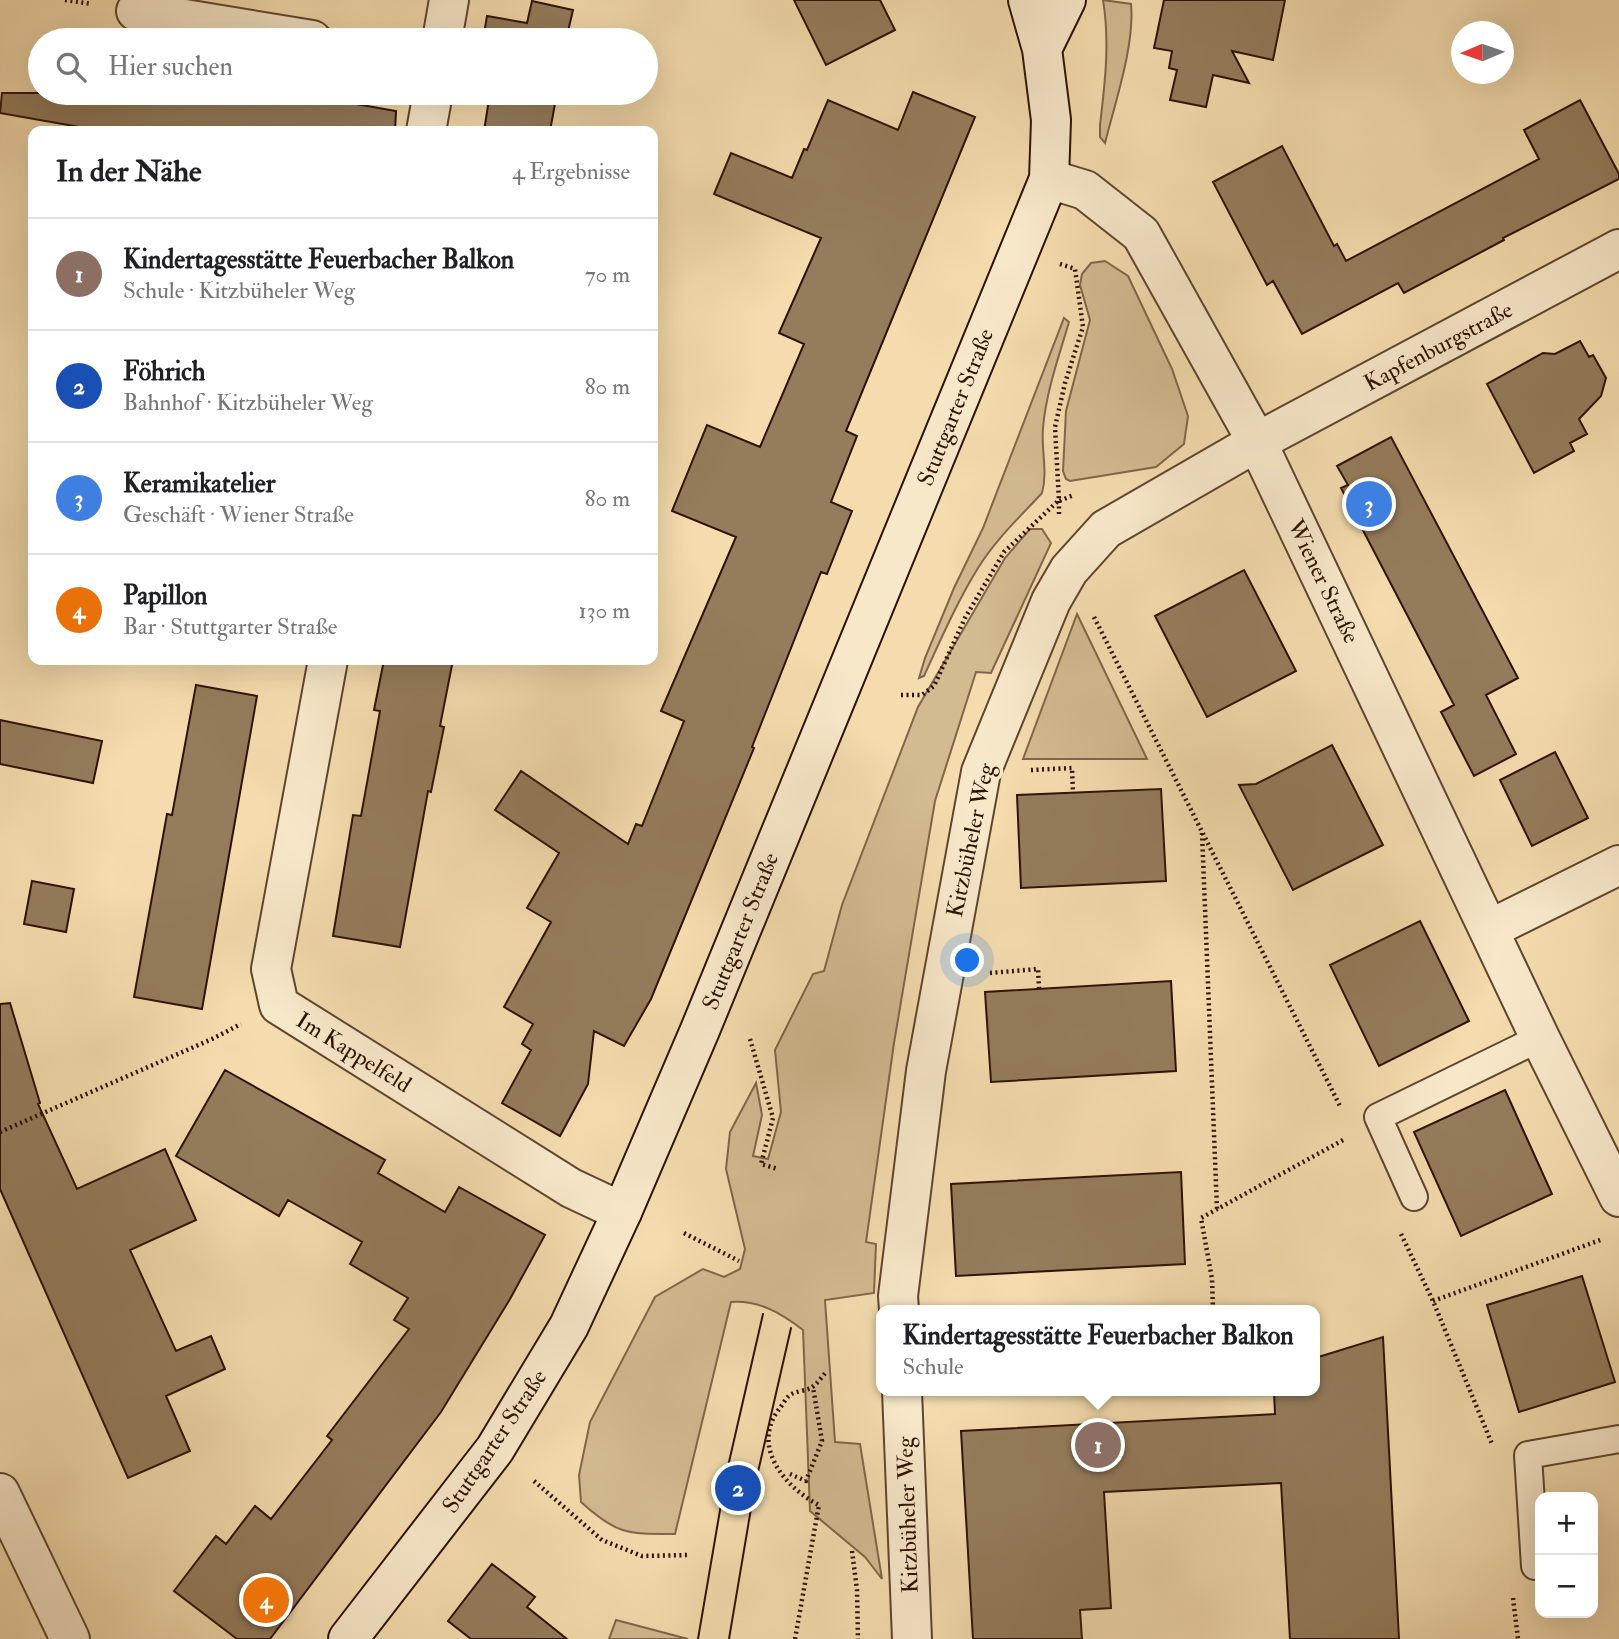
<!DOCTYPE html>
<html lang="de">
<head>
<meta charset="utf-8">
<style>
  :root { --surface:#fff; --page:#f6f6f6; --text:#202124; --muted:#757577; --line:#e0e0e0; --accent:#8f2418 }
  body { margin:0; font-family:"IM FELL Double Pica",serif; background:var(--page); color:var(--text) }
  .controls { position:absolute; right:21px; bottom:21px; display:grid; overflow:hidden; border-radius:14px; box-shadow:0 7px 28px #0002 }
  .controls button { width:63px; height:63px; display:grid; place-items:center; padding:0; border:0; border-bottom:2px solid var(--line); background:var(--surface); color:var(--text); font:35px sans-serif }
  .compass { position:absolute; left:1451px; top:21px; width:63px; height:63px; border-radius:50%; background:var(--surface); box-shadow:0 7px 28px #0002; rotate:268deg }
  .you { position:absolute; left:968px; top:961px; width:24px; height:24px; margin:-18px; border:5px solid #fff; border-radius:50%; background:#1a73e8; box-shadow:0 0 0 10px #1a73e833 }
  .badge { display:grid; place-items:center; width:46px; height:46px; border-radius:50%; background:var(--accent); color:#fff; font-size:23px; font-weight:700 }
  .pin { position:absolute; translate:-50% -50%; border:4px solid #fff; box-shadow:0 2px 7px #0006 }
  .popup { position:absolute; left:876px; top:1305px; width:444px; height:91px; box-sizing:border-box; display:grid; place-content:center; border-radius:14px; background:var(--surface); filter:drop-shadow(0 2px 5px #0005); font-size:23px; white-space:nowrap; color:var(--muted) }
  .popup b { font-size:26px; color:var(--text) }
  .popup::after { content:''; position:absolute; left:50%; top:100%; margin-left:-14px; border:14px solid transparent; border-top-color:var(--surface) }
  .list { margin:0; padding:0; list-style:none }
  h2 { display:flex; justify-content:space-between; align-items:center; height:91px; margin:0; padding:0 28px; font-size:30px }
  h2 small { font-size:23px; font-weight:400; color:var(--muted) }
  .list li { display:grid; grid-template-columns:46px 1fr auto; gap:21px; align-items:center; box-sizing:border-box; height:112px; padding:0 28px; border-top:2px solid var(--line) }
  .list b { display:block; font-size:26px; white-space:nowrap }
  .list p { margin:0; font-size:23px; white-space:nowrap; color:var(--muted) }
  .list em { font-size:23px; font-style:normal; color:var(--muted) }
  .icon { flex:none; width:38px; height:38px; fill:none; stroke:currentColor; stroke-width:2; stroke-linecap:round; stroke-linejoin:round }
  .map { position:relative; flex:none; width:1619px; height:1639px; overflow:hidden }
  .search { position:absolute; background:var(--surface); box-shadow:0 7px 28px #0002; left:28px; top:28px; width:630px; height:77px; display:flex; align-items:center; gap:18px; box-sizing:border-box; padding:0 24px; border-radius:38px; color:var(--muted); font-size:26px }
  .panel { position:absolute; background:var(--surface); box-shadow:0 7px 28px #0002; left:28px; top:126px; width:630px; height:539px; border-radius:14px }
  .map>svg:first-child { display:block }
  .green { fill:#d2ba91; stroke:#80664a; stroke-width:2 }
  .building { fill:#947c5c; stroke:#2d1303; stroke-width:2 }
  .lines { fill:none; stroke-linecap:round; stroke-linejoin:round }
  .lane-casing { stroke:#5f452e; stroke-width:30 }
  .street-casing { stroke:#5f452e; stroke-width:42 }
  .secondary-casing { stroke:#2d1303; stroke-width:42 }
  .path { stroke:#2d1303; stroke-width:4.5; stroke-dasharray:2 3.5; stroke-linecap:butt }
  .lane { stroke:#f8e8ca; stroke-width:26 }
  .street { stroke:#f8e8ca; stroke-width:38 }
  .secondary { stroke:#f8e8ca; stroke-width:38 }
  .tram { stroke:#2d1303; stroke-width:2 }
  .labels { text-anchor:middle; stroke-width:7; stroke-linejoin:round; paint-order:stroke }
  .street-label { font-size:23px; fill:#2d1303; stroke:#f8e8ca }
</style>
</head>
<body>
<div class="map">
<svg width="1619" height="1639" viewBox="0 0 1619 1639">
  <rect width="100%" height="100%" fill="#f4dcae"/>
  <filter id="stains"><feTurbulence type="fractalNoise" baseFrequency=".00286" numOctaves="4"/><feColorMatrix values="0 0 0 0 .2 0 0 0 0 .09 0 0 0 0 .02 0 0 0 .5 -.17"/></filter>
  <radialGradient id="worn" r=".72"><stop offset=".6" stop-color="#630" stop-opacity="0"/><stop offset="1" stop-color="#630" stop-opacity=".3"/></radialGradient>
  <path class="green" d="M1103 0 1131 4C1135 44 1115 103 1105 143L1100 137V125C1105 83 1110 42 1103 0Z
    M1105 261 1128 276 1172 369 1188 416 1184 444 1156 467 1070 481 1066 479 1063 471 1066 411 1090 320 1080 285 1082 274 1091 263Z
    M1064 318 1069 322C1059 356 1046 392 1043 428 1041 449 1048 472 1042 493 1020 517 995 540 978 568 957 602 941 639 924 676L919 678 925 658 954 588 983 528Z
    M1030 529H1042L1051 543 991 673 976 672 935 801 894 1043 866 1242 876 1244 874 1293 825 1300 835 1442 860 1444 882 1579 865 1557 810 1511 803 1330C781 1313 759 1300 731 1302L675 1534C628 1534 617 1535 581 1502L579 1475 590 1422 655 1297 703 1269 724 1277 740 1269 745 1249 726 1169 730 1132 756 1083 762 1115 753 1156 768 1159 781 1112 775 1050 813 974 824 971 842 905 918 707 1005 558Z
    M1077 614 1147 759H1023Z
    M616 1620 688 1639H609Z"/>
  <path class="building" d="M794 0H880L895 30 826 65Z
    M1164 0H1285L1273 60 1232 51 1249 83 1213 75 1206 107 1170 100 1177 70 1169 68 1172 51 1154 48Z
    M532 1 573 10 566 40H483L487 16 527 23Z
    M913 92 975 117 846 431 857 436 831 502 852 511 827 574 821 572 752 747 754 748 651 999 624 1046 594 1031 588 1084 560 1136 502 1103 531 1050 522 1044 533 1024 504 1007 551 922 527 908 559 853 495 810 521 771 628 844 636 824 642 826 684 721 661 711 736 537 672 511 707 425 760 447 804 344 779 333 821 238 714 194 731 153 792 178 804 149 807 150 828 100 898 130Z
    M2 93H294L396 111 395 131H102L0 113Z
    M490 93H557L550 131H484Z
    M1580 100 1619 174V179L1503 238 1504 240 1404 293 1398 283 1302 334 1273 281 1267 285 1213 182 1282 146 1334 246 1337 244 1346 261 1539 159 1524 130Z
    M1580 341 1589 357 1593 355 1606 378 1601 396 1579 419 1587 434 1570 443 1574 451 1534 473 1487 384 1543 353 1555 354Z
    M1391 437 1518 678 1486 695 1516 754 1474 776 1441 712 1454 705 1341 488 1348 485 1337 466Z
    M1244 570 1296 671 1207 717 1155 616Z
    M384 660H453L440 726 444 727 431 792 428 791 400 947 333 936 353 815 361 816 380 711 374 710Z
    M196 685 257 696 202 1009 134 997 167 814 172 815Z
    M0 720 102 741 93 783 0 764Z
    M1332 745 1383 845 1293 890 1239 785 1256 784Z
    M1555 752 1588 818 1532 846 1500 780Z
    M1161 789 1166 881 1021 888 1017 795Z
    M32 881 74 889 66 932 24 924Z
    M1420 921 1469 1021 1379 1066 1330 965Z
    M1171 981 1176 1071 991 1082 985 992Z
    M10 1003 40 1103 38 1104 77 1189 165 1149 196 1220 130 1250 176 1351 211 1336 225 1369 166 1396 190 1451 128 1478 0 1189V1004Z
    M225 1070 385 1160 378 1173 445 1212 459 1187 545 1235 510 1299 441 1412 270 1639H237L174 1591 216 1536 226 1544 255 1506 271 1519 332 1440 327 1436 409 1329 394 1320 408 1298 350 1264 362 1242 288 1200 279 1216 176 1156Z
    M1505 1090 1552 1194 1461 1236 1414 1132Z
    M1181 1172 1185 1264 956 1276 951 1184Z
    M1582 1276 1615 1382 1519 1412 1487 1305Z
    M1383 1337 1399 1639H1290L1281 1483 1104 1492 1111 1608 1080 1610 1082 1639H973L961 1431 1275 1414 1274 1391H1315V1358Z
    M492 1564 535 1597 527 1607 567 1639H471L448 1621Z"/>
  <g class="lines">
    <g class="lane-casing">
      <path id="lane" d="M1414 1197 1378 1117 1540 1038
        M1535 1566 1528 1455 1619 1439"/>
    </g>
    <g class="street-casing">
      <path id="street" d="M136 11 312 40
        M442 40 449 0
        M426 131 433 93
        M1049 179 1085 190 1141 234 1257 442 1540 1038 1619 1197
        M328 660 271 969 279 1005 571 1188 622 1212
        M1490 929 1619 865
        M899 1310 898 1296 926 1071 981 772 1051 601 1069 570 1106 529 1257 442 1619 249
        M902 1391 912 1639
        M0 1493 70 1639"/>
    </g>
    <g class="secondary-casing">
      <path id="secondary" d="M1042 49 1066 0
        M348 1639 495 1449 569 1326 622 1212 700 1030 1049 179 1051 120 1042 49 1028 0"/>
    </g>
    <path class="path" d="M65 0 92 4
      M1060 264 1075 269 1083 327 1065 383 1055 427 1059 501 1074 495
      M1059 501V514
      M1094 617 1340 1106
      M901 695H922L934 686 965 618 1004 552 1058 501
      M1031 770 1072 768 1073 793
      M1202 833 1217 1209
      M990 973 1038 969 1039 988
      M750 1039 773 1118 761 1164 778 1169
      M0 1132 212 1039 241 1024
      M684 1233 739 1261
      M1401 1234 1433 1301 1492 1444
      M1433 1301 1603 1239
      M1213 1310 1212 1279 1201 1218 1345 1139
      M790 1474 806 1481 822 1441 813 1387
      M534 1481 602 1540 642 1556 690 1555
      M852 1551 857 1590 858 1639
      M1513 1598 1518 1639
      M795 1639 819 1505C784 1487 750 1445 780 1408 783 1404 786 1398 790 1395 796 1391 805 1391 811 1388 817 1384 822 1377 826 1372"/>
    <use href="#lane" class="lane"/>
    <use href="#street" class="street"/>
    <use href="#secondary" class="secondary"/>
    <path class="tram" d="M698 1639 726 1475 763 1314
      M729 1639 755 1485 791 1328"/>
  </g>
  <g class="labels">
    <g class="street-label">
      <text transform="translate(1438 346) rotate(-28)" y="8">Kapfenburgstraße</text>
      <text transform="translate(955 407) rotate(-68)" y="8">Stuttgarter Straße</text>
      <text transform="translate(1324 581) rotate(64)" y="8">Wiener Straße</text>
      <text transform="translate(970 840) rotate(-78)" y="8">Kitzbüheler Weg</text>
      <text transform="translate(740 931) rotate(-68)" y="8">Stuttgarter Straße</text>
      <text transform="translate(354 1052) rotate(32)" y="8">Im Kappelfeld</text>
      <text transform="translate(494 1441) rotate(-56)" y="8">Stuttgarter Straße</text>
      <text transform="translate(907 1515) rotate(-92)" y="8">Kitzbüheler Weg</text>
    </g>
  </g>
  <rect width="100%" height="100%" filter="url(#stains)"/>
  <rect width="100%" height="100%" fill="url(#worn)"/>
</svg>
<div class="controls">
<button>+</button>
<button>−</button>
</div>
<svg class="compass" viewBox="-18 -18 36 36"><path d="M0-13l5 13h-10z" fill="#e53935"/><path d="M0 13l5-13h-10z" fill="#757577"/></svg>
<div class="you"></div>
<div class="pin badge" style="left:1098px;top:1445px;background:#8d6e63">1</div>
<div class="popup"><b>Kindertagesstätte Feuerbacher Balkon</b>Schule</div>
<div class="pin badge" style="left:738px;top:1488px;background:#1a4fb4">2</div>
<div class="pin badge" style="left:1369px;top:504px;background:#3f7fe0">3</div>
<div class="pin badge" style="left:266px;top:1600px;background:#e8710a">4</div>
<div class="search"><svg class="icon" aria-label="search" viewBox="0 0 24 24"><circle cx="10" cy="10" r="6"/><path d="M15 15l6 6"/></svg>Hier suchen</div>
<section class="panel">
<h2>In der Nähe<small>4 Ergebnisse</small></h2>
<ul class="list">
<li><span class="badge" style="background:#8d6e63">1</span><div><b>Kindertagesstätte Feuerbacher Balkon</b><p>Schule · Kitzbüheler Weg</p></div><em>70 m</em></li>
<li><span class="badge" style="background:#1a4fb4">2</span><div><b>Föhrich</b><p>Bahnhof · Kitzbüheler Weg</p></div><em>80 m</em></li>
<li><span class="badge" style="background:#3f7fe0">3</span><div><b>Keramikatelier</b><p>Geschäft · Wiener Straße</p></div><em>80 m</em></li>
<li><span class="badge" style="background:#e8710a">4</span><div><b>Papillon</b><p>Bar · Stuttgarter Straße</p></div><em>130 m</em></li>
</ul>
</section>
</div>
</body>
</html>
